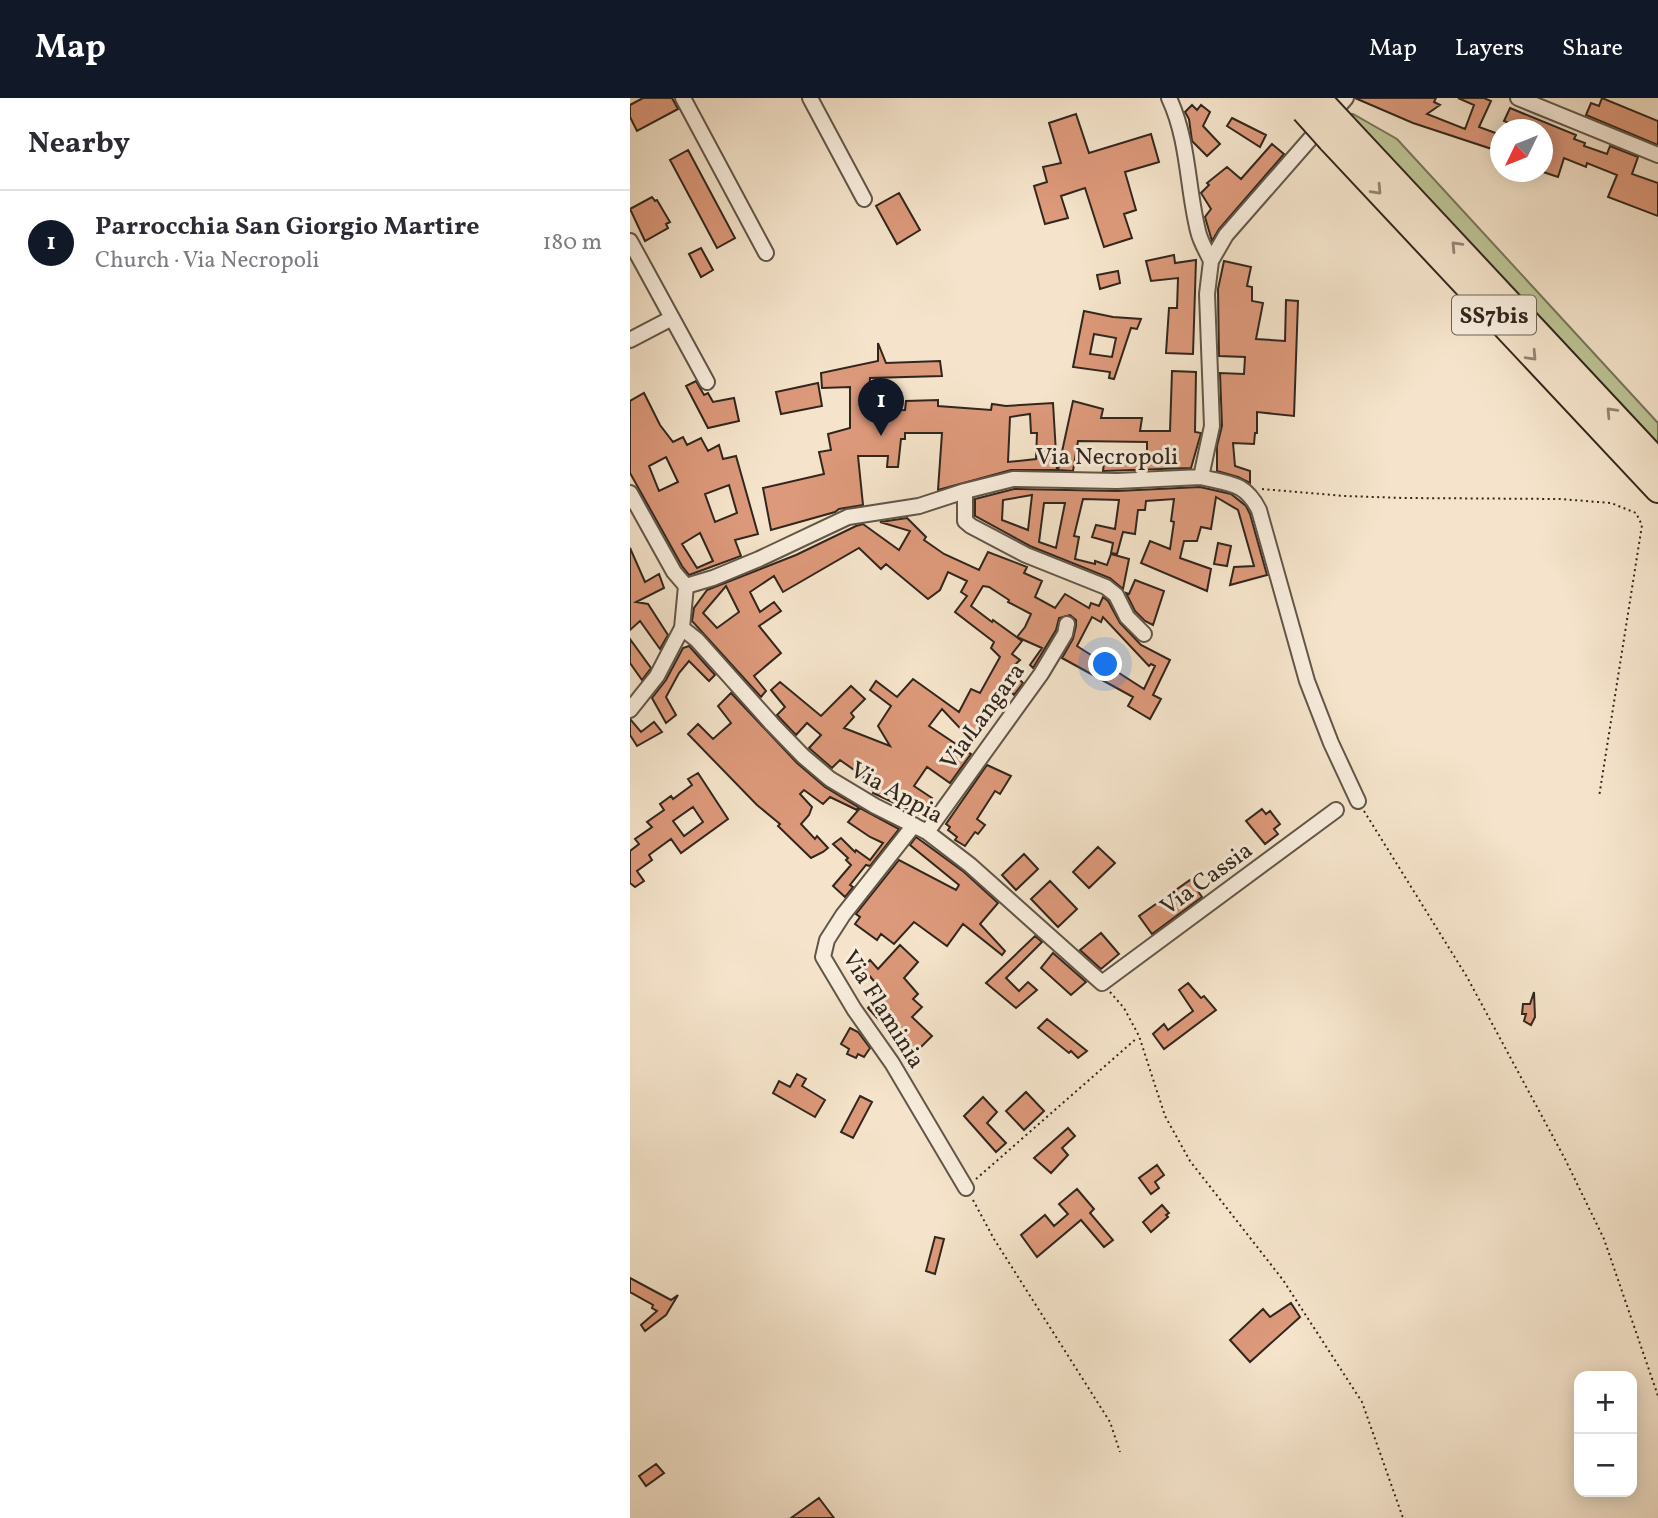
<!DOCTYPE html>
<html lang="en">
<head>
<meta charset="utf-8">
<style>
  :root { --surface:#fff; --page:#f7f7f7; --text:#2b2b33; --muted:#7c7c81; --line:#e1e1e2; --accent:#111827 }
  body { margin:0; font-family:Vollkorn,serif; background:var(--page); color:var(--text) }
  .controls { position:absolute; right:21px; bottom:21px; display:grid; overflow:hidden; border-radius:14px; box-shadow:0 4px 18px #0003 }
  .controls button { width:63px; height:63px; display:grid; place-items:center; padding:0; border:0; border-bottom:2px solid var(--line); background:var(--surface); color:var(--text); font:35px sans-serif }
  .compass { position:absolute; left:860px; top:21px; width:63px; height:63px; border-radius:50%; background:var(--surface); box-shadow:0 4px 18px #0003; rotate:227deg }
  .you { position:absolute; left:476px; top:567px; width:24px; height:24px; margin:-18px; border:5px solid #fff; border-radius:50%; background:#1a73e8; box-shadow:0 0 0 10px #1a73e833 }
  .badge { display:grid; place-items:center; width:46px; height:46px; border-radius:50%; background:var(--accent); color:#fff; font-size:23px; font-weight:700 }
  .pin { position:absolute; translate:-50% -58px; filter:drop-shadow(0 2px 4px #0008) }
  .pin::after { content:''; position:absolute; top:37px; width:24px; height:21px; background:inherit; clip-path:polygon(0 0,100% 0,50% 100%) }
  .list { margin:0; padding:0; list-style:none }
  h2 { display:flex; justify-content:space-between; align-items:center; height:91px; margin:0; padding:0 28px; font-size:30px }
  h2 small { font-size:23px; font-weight:400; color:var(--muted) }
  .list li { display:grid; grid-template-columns:46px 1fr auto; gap:21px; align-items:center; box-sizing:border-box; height:105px; padding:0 28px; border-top:2px solid var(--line) }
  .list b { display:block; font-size:26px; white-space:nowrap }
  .list p { margin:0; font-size:23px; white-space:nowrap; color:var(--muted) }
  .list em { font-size:23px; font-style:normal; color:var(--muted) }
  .map { position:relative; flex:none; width:1028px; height:1420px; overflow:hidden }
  header { display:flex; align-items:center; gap:42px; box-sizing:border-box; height:98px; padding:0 35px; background:var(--accent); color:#fff }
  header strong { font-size:33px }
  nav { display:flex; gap:38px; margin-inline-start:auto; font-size:24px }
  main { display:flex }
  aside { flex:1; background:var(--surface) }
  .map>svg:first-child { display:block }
  .green { fill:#bdc496; stroke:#77755a; stroke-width:2 }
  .building { fill:#dd997b; stroke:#31261d; stroke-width:2; fill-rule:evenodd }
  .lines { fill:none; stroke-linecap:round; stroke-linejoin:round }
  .street-casing { stroke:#625648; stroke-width:18 }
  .highway-casing { stroke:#31261d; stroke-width:28 }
  .path { stroke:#31261d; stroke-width:2; stroke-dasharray:2 3.5; stroke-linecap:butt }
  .street { stroke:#f8eddd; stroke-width:14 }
  .highway { stroke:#f5e4cb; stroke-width:24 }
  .highway-bridge-casing { stroke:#31261d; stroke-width:28; stroke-linecap:butt }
  .highway-bridge { stroke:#f5e4cb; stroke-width:24 }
  .oneway { stroke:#938574 }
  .labels { text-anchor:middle; stroke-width:6; stroke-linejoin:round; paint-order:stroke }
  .shield { fill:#f8eddd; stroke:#6d6257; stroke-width:2 }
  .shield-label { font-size:23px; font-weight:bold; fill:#31261d }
  .street-label { font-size:24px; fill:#31261d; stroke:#f8eddd }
</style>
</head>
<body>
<header>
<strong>Map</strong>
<nav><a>Map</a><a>Layers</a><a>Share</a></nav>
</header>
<main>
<aside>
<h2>Nearby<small></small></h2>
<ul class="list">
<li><span class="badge">1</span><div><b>Parrocchia San Giorgio Martire</b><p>Church · Via Necropoli</p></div><em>180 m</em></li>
</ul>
</aside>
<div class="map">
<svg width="1028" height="1420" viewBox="0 0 1028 1420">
  <rect width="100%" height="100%" fill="#f5e4cb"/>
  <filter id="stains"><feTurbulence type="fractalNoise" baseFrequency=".00286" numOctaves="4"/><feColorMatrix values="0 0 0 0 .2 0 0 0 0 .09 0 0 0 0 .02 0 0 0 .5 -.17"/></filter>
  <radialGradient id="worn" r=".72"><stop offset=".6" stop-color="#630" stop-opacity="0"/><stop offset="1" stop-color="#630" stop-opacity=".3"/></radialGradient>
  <path class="green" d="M716 16H723L767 41 1028 325V351Z"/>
  <path class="building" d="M13 0H42L48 11 7 33 0 19V7Z
    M725 0H806L804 4 810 7 797 16 835 31 844 7 828 0H854L861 3 849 29 871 37V54L783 25Z
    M972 0 1028 23V47L956 17 961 5 969 8Z
    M562 7 567 12 571 7 580 14 573 28 590 46 577 58 562 43 559 21 555 14Z
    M880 10 946 37 944 41 955 45 954 48 977 56 980 48 1008 59 1002 76 1028 85V118L978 99 987 77 957 65 956 69 934 60 928 79 913 74V32H896L874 23Z
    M446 16 459 55 521 36 529 64 495 74 506 112 494 116 502 140 474 149 455 90 431 98 438 120 415 126 404 88 417 84 413 69 431 65 419 25Z
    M602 20 636 37 630 49 597 28Z
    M642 46 654 56 589 131 582 143 575 119 581 111 571 95 579 87 577 85 597 69 611 81Z
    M58 52 105 140 87 150 40 62Z
    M269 95 290 132 267 146 246 108Z
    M22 99 25 103 27 102 40 124 36 126 38 130 15 143 0 111Z
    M71 150 83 172 71 179 59 156Z
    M544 157 545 165 566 162 563 256 536 255 539 210H547L548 180 521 183 516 163Z
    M594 163 621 169 617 188 622 189V203L633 205 626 241 655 243 656 202 668 203 664 318 627 314V335H625L624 346 603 345 605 368 620 373V385L608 379 587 373V348L592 328 590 275 614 276 615 259 589 258 588 191Z
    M488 173 490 185 470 191 467 177Z
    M454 213 483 219 511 221 507 231 501 230 484 281 479 280 480 274 443 269ZM464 236 486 240 482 259 460 256Z
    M248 245 256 265 310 263 312 278 240 280 238 313 275 312 276 303 308 302V308L361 312 362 306 376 308 423 305 427 372H381L308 392 312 335H275V341H271L268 369H257L258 358H228L233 407 209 411 205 414 141 432 133 390 194 376 189 354 201 352 198 336 220 330V289L192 290 191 275 248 263ZM400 316 401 335H407L406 361 378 364 380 319Z
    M542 273 566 274 565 334 571 335 561 370 473 373 474 365 517 364V344L448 343 443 373 428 372 443 303 473 311 471 320H512L510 333H540Z
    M66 283 74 297 78 295 83 304 104 300 109 323 78 330 56 288Z
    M188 285 192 308 151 316 146 294Z
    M14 295 30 327 43 344 53 339 57 347 71 340 78 353 89 347 93 361 106 358 128 436 105 442 111 458 59 477 52 468 0 375V303ZM36 359 48 384 29 393 19 368ZM99 387 107 415 85 424 75 396ZM70 435 83 463 67 470 52 446Z
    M570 389 601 396 616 408 620 416 637 477 600 487 604 469 624 468 608 412 586 399 581 431 571 429 567 443H554L550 460 581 471 577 493 511 465 520 443 540 451 544 424 541 423 544 401 516 403 515 412H508L505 436 493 434 487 456 481 455 483 445 462 439 466 427 485 431 489 402 453 401 444 438 449 439 445 461 465 466V463L477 467 481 456 499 461 493 491 480 480 400 448 345 418V401L384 391 487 393ZM402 397 398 432 372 422 373 402ZM414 405H435L426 450 409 444Z
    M277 420 296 439 294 442 314 456 349 472 358 454 397 469 394 475 412 483 405 499 425 510 435 496 459 510 461 505 469 508 473 499 478 503 490 525 511 547 540 562 523 597 531 601 520 621 498 608 503 599 432 560 443 541 446 528V522L440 517 429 520 426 532 403 570 400 567 412 550 387 539 395 529 401 516 378 504 379 502 359 489 353 488 341 508 362 524 363 522 392 543 382 556 390 562 380 571 393 585 384 597 373 584 349 627 352 628 342 643 312 611 299 628 341 656 320 685 297 669 284 688 302 700 292 718 243 695 244 693 231 684 234 679 210 662 202 670 179 650 191 637 177 625 166 637 147 617 155 609 141 592 150 584 191 618 221 588 235 601 221 615 224 619 214 630 260 648 248 628 261 608 240 592 246 583 267 599 283 581 329 614 341 591 350 595 370 559 361 550 364 544 325 514 337 498 331 494 337 483 318 474 310 492 298 501 256 466 251 471 229 450 153 494 144 478 120 494 130 514 144 504 151 513 129 528 151 555 124 578 136 593 131 599 62 523 64 510 77 492 166 457 226 428 233 426 269 452 280 433 250 424ZM96 488 109 514 87 530 73 515ZM462 519 471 524 473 519 519 568 521 566 525 568 514 591 447 548Z
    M588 445 601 448 597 468 584 466Z
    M0 450 15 484 29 476 34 490 6 504 18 506 38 537 30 551 10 523 0 532Z
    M505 482 534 493 523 527 515 523 505 513 496 495 499 496Z
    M0 541 21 570 12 582 0 565Z
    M59 548 85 577 79 583 59 563 49 575 36 599 46 617 36 625 22 600 36 582 53 550Z
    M101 595 167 665 195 689 228 709 227 712 200 699 193 706 174 692 170 696 182 709 179 717 171 726 185 741 187 738 198 750 193 754 181 760 148 728 150 726 127 707 58 636 68 626 83 641 101 625 88 608Z
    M0 621 11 634 24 624 32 634 7 648 0 637Z
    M357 667 381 678 370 696 365 693 347 721 355 727 348 736 345 734 335 748 325 742 327 739 318 732 320 729 316 726Z
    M68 675 98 721 51 755 41 741 19 757 22 762 7 773 14 783 5 789 0 785V753L9 746 5 741 22 729 17 724 34 712 30 706 41 698 43 701 62 687 58 681ZM63 709 73 724 54 738 43 723Z
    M230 710 269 731 240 768 236 767 220 787 223 789 215 799 203 788 221 767 216 762 218 760 203 746 211 740 225 754 226 752 240 762 253 745 240 739 218 724Z
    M632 711 636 716 640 713 650 726 644 731 648 736 635 746 616 723Z
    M286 739 334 774 368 805 350 826 375 853 372 857 333 826 317 848 284 824 264 846 251 836 247 842 225 826 230 819 226 816 269 762 326 792 329 787 280 747Z
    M468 749 485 765 459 790 443 774Z
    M394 756 408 771 386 792 372 777Z
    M560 782 572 799 522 836 509 818Z
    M420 783 447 811 428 829 401 801Z
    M471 835 489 856 471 871 450 852Z
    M405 838 412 844 376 880 389 893 398 884 407 892 386 910 356 885Z
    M270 847 288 864 274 880 288 896 283 901 292 909 282 919 302 938 284 956H280L238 910 253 894 233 870 240 862 248 871Z
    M423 855 456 884 441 897 411 870Z
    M558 885 571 900 574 898 586 912 534 951 523 936 534 926 538 932 563 913 549 892Z
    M904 894 905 919 901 927 894 923 896 916H892L893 906H900Z
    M417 921 457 953 448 960 441 953 439 955 408 930Z
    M220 930 228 934 240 950 234 959 228 956 226 960 217 956 219 951 211 946Z
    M167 976 176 981 172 988 195 1002 185 1019 143 995 149 983 160 989Z
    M396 994 414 1013 394 1032 376 1013Z
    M230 998 242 1004 223 1040 211 1034Z
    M353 999 367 1014 357 1025 376 1045 366 1054 334 1018Z
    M438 1030 445 1038 432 1050 438 1057 421 1075 404 1060Z
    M527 1067 534 1077 525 1084 529 1090 521 1096 509 1080Z
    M447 1091 464 1111 460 1115 483 1142 474 1149 451 1122 407 1159 391 1137 415 1117 424 1128 438 1116 429 1106Z
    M532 1107 539 1115 536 1117 538 1119 521 1134 513 1124Z
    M305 1139 314 1141 305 1176 296 1173Z
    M0 1180 41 1202 48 1197 36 1217 15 1233 11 1227 27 1213 22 1210 23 1207 0 1194Z
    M661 1205 670 1219 620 1264 600 1242 633 1211 640 1219Z
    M26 1366 34 1375 16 1388 9 1378Z
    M189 1400 204 1420H161Z"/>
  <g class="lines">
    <g class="street-casing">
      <path id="street" d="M53 0 136 155
        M180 0 234 101
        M539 0C559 43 557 89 568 133 570 143 577 154 581 163
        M888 0 1028 57
        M0 143 77 284
        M0 242 42 220
        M571 379C599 386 615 384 629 412L677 583 701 645 728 703
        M335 393V423L341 428 396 457 476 489 486 497 497 519 514 536
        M0 395 44 474 56 488
        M56 488 83 480 129 461 218 419 289 408 335 393 383 381 487 383 571 379 582 328 577 196 581 163 596 137 716 0
        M52 530 67 542 142 626 173 658 200 681 245 708 297 734 340 767 472 885 706 712
        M0 612 27 578 52 530 56 488
        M284 727 213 817 197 842 193 859 224 911 262 965 336 1090
        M297 734 411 576 435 536 437 526"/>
    </g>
    <g class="highway-casing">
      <path id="highway" d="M714 28 1028 364
        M700 42 1028 392"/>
    </g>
    <path class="path" d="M632 391 715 398 773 400 930 401 981 405 1006 415 1012 427 969 699
      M734 713 837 879 935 1061 974 1141 1028 1298
      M480 894 494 910 509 938 535 1018 560 1063 653 1182 732 1304 773 1420
      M346 1081 507 940
      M343 1102 364 1141 480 1324 490 1354"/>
    <use href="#street" class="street"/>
    <use href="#highway" class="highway"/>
    <g class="highway-bridge-casing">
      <path id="highway-bridge" d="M688 0 714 28
        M674 13 700 42"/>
    </g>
    <use href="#highway-bridge" class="highway-bridge"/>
  </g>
  <defs><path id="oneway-chevron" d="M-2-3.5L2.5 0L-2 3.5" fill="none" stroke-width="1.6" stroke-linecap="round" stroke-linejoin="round" transform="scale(1.75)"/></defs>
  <g class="oneway">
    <use href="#oneway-chevron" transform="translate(747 92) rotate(47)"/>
    <use href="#oneway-chevron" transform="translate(826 148) rotate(-133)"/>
    <use href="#oneway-chevron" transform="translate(902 258) rotate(47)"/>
    <use href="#oneway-chevron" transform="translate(981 314) rotate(-133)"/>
  </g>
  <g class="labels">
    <rect class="shield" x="822" y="197.5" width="84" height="39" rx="5"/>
    <g class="shield-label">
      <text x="864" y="225">SS7bis</text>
    </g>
    <g class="street-label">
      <text x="477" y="366">Via Necropoli</text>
      <text transform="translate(352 618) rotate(-54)" y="8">Via Langara</text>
      <text transform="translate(267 694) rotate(29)" y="8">Via Appia</text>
      <text transform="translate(576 780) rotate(-36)" y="8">Via Cassia</text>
      <text transform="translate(254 911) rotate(58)" y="8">Via Flaminia</text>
    </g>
  </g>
  <rect width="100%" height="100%" filter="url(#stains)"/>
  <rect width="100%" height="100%" fill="url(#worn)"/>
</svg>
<div class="controls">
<button>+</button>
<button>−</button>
</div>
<svg class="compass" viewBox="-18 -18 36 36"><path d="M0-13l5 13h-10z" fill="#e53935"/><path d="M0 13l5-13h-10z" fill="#7c7c81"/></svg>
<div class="you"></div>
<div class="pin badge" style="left:251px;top:338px">1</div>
</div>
</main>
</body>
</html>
